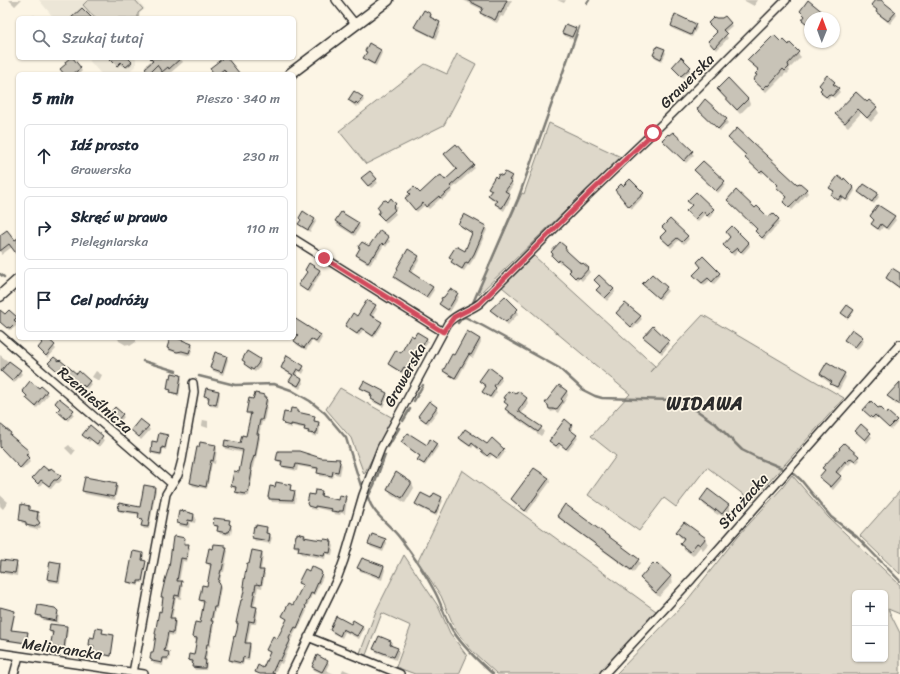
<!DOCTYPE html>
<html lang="pl">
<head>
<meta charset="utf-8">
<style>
  :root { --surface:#fff; --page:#f6f6f7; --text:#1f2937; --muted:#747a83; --line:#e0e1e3 }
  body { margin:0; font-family:Sriracha,sans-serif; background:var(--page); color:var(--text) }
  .controls { position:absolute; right:12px; bottom:12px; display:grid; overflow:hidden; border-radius:6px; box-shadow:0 1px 3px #0004 }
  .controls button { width:36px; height:36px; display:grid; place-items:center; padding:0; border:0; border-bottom:1px solid var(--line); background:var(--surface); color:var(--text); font:20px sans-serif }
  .compass { position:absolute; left:804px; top:12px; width:36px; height:36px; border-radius:50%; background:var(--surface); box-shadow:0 1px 3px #0004; rotate:1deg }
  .stop { position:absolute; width:12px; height:12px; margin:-9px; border:3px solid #d1495b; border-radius:50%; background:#fff }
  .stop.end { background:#d1495b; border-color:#fff; box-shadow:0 1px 4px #0008 }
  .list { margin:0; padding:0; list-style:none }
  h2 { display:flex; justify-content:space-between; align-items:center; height:52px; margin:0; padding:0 16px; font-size:17px }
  h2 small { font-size:13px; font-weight:400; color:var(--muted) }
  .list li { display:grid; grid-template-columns:26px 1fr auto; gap:12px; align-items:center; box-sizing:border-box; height:64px; margin:0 8px 8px; padding:0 8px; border:1px solid var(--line); border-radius:6px }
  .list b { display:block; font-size:15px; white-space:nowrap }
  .list p { margin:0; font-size:13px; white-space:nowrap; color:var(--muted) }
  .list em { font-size:13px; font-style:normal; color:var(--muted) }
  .icon { flex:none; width:22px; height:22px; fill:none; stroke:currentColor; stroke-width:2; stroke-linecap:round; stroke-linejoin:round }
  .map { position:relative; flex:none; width:900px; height:674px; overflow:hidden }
  .search { position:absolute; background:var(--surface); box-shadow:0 1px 3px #0004; left:16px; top:16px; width:280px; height:44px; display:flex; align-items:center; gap:10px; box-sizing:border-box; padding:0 14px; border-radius:6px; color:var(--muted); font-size:15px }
  .panel { position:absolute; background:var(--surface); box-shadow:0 1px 3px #0004; left:16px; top:72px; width:280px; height:268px; border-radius:6px }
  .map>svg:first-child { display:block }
  .built { fill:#ece6d7 }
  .green { fill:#ded8ca; stroke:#84827a; fill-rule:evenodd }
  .shadow { fill:#0003 }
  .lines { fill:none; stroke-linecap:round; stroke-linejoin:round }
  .stream { stroke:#7d7b74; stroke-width:2.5 }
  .building { fill:#c8c3b7; stroke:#2b2b2b }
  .street-casing { stroke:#2b2b2b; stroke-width:10 }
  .secondary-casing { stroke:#2b2b2b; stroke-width:13 }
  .street { stroke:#fcf5e5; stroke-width:7 }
  .secondary { stroke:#fcf5e5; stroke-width:10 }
  .route { stroke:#d1495b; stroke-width:5 }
  .labels { text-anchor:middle; stroke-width:3.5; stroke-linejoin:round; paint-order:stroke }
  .street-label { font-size:15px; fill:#2b2b2b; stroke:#fcf5e5 }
  .district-label { font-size:19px; font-weight:bold; letter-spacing:1px; fill:#2b2b2b; stroke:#fcf5e5 }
</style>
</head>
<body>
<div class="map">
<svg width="900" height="674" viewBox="0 0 900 674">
  <rect width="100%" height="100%" fill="#fcf5e5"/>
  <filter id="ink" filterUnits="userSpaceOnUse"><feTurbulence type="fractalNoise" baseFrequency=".025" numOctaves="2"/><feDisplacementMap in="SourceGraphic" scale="8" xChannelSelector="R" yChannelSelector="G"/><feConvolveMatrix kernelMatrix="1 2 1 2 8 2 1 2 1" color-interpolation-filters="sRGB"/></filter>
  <g filter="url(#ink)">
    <path class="built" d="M39 0H138L145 9 140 13 139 18H54Z
      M87 58H136V65L127 74H101Z"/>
    <path class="green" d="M88 0H135L143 9 138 13V18H95L83 5Z
      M457 54 476 64 444 125 366 164 339 131 425 64 447 74Z
      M549 123 621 157 479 294V289L522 193 524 194Z
      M534 256 655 366 650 372 703 315 844 398 752 501 707 467 676 507 664 498 639 531 588 495 616 456 591 436 630 394 502 287Z
      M340 388 393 418 364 474 351 438 326 409Z
      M462 470 656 611 599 674H497L472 651 456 631 441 596 418 561Z
      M792 475 828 517 900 585V614L888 609 900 633V674H616L685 603 738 536 782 488ZM855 593H885V659H855Z
      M900 491V574L860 536Z
      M404 555 438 606 450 633 467 656 459 674H415L396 667 411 626 382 613 366 655 360 653 376 611Z"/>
    <path class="shadow" d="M9 0H21L15 6Z
      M463 0H512L503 17 501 16 497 23 484 17 481 13 483 10Z
      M557 0H566L564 3Z
      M743 0H758L754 6Z
      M876 0H879L895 12 897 15 890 24 879 15 877 12 878 11 874 8 872 5Z
      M801 11 828 18H810V28L808 29 803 20 806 17Z
      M431 14 432 17 431 19 439 23 441 26 436 39 417 30 416 27Z
      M34 15 37 18H30Z
      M709 23H730L732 26 724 33 728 38 717 50 711 44 718 33Z
      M695 25 697 28 692 37 673 29 672 26Z
      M575 29 577 32 574 40 565 36 563 33Z
      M781 43 789 47 790 45 801 57 789 69 790 71 787 74 786 73 770 89H769L766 92 757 84 754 80 758 76 759 71 751 64 749 60Z
      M380 50 382 53 376 66 366 61 365 58 367 53 366 51Z
      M664 50 666 53 662 61 656 58 654 55Z
      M72 58 82 71 79 74H64L67 64Z
      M110 58H127L132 64 127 68 124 64 122 66 120 64 118 67Z
      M154 58H180L183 62 169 74H150L145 66Z
      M225 58H226L237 74H228L226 72 223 74H215Z
      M690 67 691 70 683 78 675 70Z
      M728 80 748 99 750 104 740 114 721 94 718 89Z
      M834 82 836 85 835 86 840 92 834 98 831 96 828 99 822 93 820 85Z
      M362 97 364 100 360 106 358 105 356 107 351 103 349 100Z
      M868 104 876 108 879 113 871 122 861 113 848 127 839 119 837 114Z
      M698 109 726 120 728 123 720 131Z
      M673 133 694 155 686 163 664 141Z
      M729 138 797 186 806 190 808 193 792 210 784 202 788 198 779 190 777 187 779 186 764 172 762 174 748 161 746 158 747 157Z
      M445 155 473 166 475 168 452 189 453 191 442 200 441 198 429 209 425 205 417 212 406 199 411 194 420 195 445 181 457 170Z
      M703 162 726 185 718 193 696 170Z
      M502 177H511L513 180 511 183 513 185 507 194 511 198 504 211 498 207 497 204V203L491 199 489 195 492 191 489 188 497 179Z
      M376 180 378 183 371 188 364 181Z
      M843 181 854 188 855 191 848 202 843 198 840 202 834 198 832 195 834 192 830 188Z
      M860 192 877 194 879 197 874 204 861 195Z
      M618 193H643L644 196 632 209Z
      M391 200 397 208 394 211 396 214 386 223 379 214Z
      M728 200 755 210 769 218 773 214 780 222 764 240 758 234 756 231 758 230Z
      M689 201 713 210 714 213 709 218 705 214 697 222 689 214 692 206Z
      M341 213 359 224 360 227 355 236 337 225 336 222Z
      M871 216 894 217 896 220 888 230 883 227 880 231 874 227 872 224 875 221Z
      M300 218 314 219 316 222 310 232 301 227 300 224 301 221Z
      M460 224 485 227 487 230 475 257 469 266 468 265 464 271 454 265 452 262 453 261 450 257 465 253 473 234 461 227Z
      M663 228 687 236 689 239 684 244 679 240 671 248 663 240 666 232Z
      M381 232 390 241 386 247 384 245 376 258 375 257 370 265 359 258 357 255 361 249 359 247H369Z
      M727 232 749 243 750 246 743 254 739 250 734 256 724 245 731 238Z
      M0 237 18 244V255L12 247 1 255Z
      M567 251 578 263 588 269 590 272 582 281 579 278 577 280 572 275 570 272 571 271 561 262 560 264 553 256Z
      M418 256 420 259 411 274 432 287 434 290 428 299 396 280 395 277 399 270Z
      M698 262 719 273 721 276 714 284 710 280 704 286 696 278 702 267Z
      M310 265 320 271 321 273 309 293 299 285 307 272Z
      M652 275 668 291 660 300 644 284Z
      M900 275V289L889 281 887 278Z
      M595 281 614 289 615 292 607 301 599 293 597 290 600 286Z
      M457 294 459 297 450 312 442 307 440 304Z
      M505 298 519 313 508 325 499 316 498 317 491 310Z
      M375 306 377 309 372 317 381 323 382 326 374 338 363 330 359 336 348 329 346 326 357 317Z
      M634 310 642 319 633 329 617 313Z
      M853 311 854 312 848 319 842 313Z
      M0 312 5 316 16 317 18 320 16 322 17 325 13 329 9 330 0 322Z
      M294 319 320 335 322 338 318 345 312 341 306 350 297 345 295 342 298 336 295 332Z
      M645 337 668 341 670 344 662 354Z
      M42 338H46L56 349 48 358 39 349 42 343 40 340Z
      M118 338H136V342L130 346 127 344 126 345 119 341Z
      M172 338 192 344 193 347 190 356 170 351 168 348Z
      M426 338 428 341 411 373 406 370 403 374 391 367 389 364Z
      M862 338 864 341 857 350 847 343 846 340Z
      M480 339 481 342 473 358 470 356 457 380 446 374 444 371 455 356Z
      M0 355 20 371 22 374 14 383 0 371Z
      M227 357 228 360 223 375 213 371 211 368Z
      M243 360H259L261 363 260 367 255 372 247 367Z
      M49 363 77 375 79 373 91 384 87 389 85 387 81 392Z
      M282 367H303L305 370 303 374 299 371 296 376 302 380 303 383 300 389 292 384 290 381 293 376 284 371Z
      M96 371 102 375 99 381 92 377Z
      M821 374H844L846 377 839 390 823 378Z
      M180 376 182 378 179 396 173 395 168 388Z
      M500 377 502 380 495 389 497 392 492 399 485 395 484 392 487 388 481 382Z
      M364 383 387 394 388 397 383 407 373 402 372 395 363 390 361 388Z
      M560 387 567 392 568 395 558 413 555 411 551 412 546 403Z
      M900 389V406L897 403 896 405 888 396Z
      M39 390 46 392 48 395 37 408 29 401 27 398 28 397 23 392Z
      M219 391 220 394 218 407 210 406 209 403V399H207L205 396Z
      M518 393 526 399 529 404 521 414 541 428 544 432 541 436 508 413 506 409 508 406 505 402 507 399 516 395Z
      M266 398 268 401 264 422H262L259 435 260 438 256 459H255L253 467 252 472 253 475 249 496H247V497L238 495 236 492 237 489H234L232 486 240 473 244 453 226 449 225 446 241 444 247 437 251 416 249 415 247 412 254 400Z
      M56 403 73 411 74 414 68 421 58 411 60 408Z
      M436 408 438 411 428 424 421 419 419 416Z
      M297 410 299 414 314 417 316 422 319 423 320 426 319 435H317V437L311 435 310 433H307L306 429 284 424 283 422 291 414Z
      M864 410 887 415 896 420 897 423 891 430 877 417 874 420Z
      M109 415H122L124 417 118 424Z
      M203 420 208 421V428L202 426Z
      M571 425 573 429 571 432 578 438 568 451 561 445 558 449 552 444 550 441Z
      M861 425 872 437 867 443 856 431Z
      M0 426 10 434 12 437 30 455 27 458 30 462 22 470 0 447Z
      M285 426 292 427V428L286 427Z
      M90 427 104 440 99 447 91 440 89 442 83 435Z
      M148 427 150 430 141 440 132 430Z
      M167 435 168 438 166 450 163 449 162 456 153 454 152 452Z
      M460 438 503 450 505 452 499 460 492 455 489 458 474 445 472 448 461 441Z
      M403 442 427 446 436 444 438 447 425 466 418 460 420 457 404 445Z
      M69 445 75 451 72 455 65 448Z
      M216 446 217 449 215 464 212 463 207 489 193 486 191 483 197 448Z
      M841 449 858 457 860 460 857 463 853 460 849 465 847 464 838 475 842 479 833 490 820 477 826 471 824 468Z
      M277 460H339L342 465 340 475 334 474 333 478 320 476 319 470 298 466 297 471 284 468 282 463H279Z
      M534 469 549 479 550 482 527 513 514 502 512 499Z
      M49 472 60 477 62 480 59 483H56L51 489 43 482 40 486 33 478Z
      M396 473 412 483 414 488 405 503 391 494 388 489Z
      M116 484 118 487 115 500 85 494 83 491Z
      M290 486 291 492H295L296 495 295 503 272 502 269 496Z
      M155 488 156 490 149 529H144L142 526 143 521 141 520 140 515 120 512 119 510 141 508Z
      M321 492 322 498 339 501 345 497 347 500 345 514 341 513 340 515 334 514 333 512 309 506 315 496Z
      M0 495 8 502 3 509 0 506Z
      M441 498 443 501 436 516 418 507 417 504 432 499Z
      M701 500 728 506 731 511 725 518 719 514 718 515 704 505Z
      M22 505 29 507 30 511 38 513 40 516 39 523 41 527 37 530 29 528 27 524 22 523 20 520Z
      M565 506 638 560 640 563 633 573 560 519 558 516Z
      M310 508 317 509 316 510 310 509Z
      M194 515 196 518 195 523 190 522 189 528 180 526 178 523Z
      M229 521 232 529 231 535 229 534V535L220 534 218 531V528L216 527 214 524Z
      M266 528 268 531 267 534 270 535 272 538 270 544 255 541 253 538Z
      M677 532 705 539 708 544 703 550 700 547 693 556 684 549 681 544 684 540 680 537Z
      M304 536 305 538 315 540 331 541 334 546 332 555 326 554 325 559 301 554 299 549 296 548 295 545Z
      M184 539 186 542V545H188L190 548 187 562 183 561 179 582H181L183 585 181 599 176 598 172 619H175L176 622 174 636 169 635 166 652 169 653 170 656 169 661 164 660 163 666 154 664 151 659 154 653 157 637 156 634 164 599 163 597Z
      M385 539 387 543 383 552 371 547 369 544Z
      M226 548 228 551 224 572H222L219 585 221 588 217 609H215L213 623 214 625 210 647 208 646 206 662 207 664 206 670H195L193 667V664L191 663 189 660 190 655 195 656 198 640H195L193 637 201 624 205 603H202L200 600 207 587 211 566H209L207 562 214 550Z
      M262 553 263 556 261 571H263L265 574 262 588 258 587 254 608H256L258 611 256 624H251L247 644H250L251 647 249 661 244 660 243 665 232 663 230 660 239 625 237 623 243 601 245 588 244 586 250 565Z
      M143 554 144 556 143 561 146 564 143 583H139V586L130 584 128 582Z
      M0 560 16 563 18 566 17 576 0 573Z
      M61 564 62 567 60 583 49 582 48 578Z
      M657 564 671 577 673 582 659 597 644 583 641 578Z
      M384 567 385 570 382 580 360 571 358 568Z
      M320 572 323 577 314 596 312 595 306 609 307 611 298 630 297 629 290 642 291 644 282 664 280 663 274 674H258L256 672 263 668 271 654 267 650 278 640 287 620 284 616 294 607 303 587 300 583 310 573Z
      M0 609 14 611 15 613 12 631 27 633 28 634 27 644 0 640Z
      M57 612 59 615 58 623 43 620 42 618H39L37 615Z
      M51 625 67 627 68 630 65 652 53 650 51 647 54 634H51L50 631Z
      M352 625 362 626 364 629 359 639 345 632 342 638 332 633 331 630Z
      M103 630V634L114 637 111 657 95 653V647L90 645Z
      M391 641 392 644V646L397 649 399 652 396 660 376 652 375 649Z
      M327 661 329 664 326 670 334 674H323L314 670 313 667Z
      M343 669 354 674H341Z"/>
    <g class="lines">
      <path class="stream" d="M587 3 589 0
        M0 274 4 277
        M472 305 518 199 579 27
        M458 323 462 318 465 317 483 326 559 368 583 390 595 396 602 398 672 400 681 402
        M143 361 176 371
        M199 376 235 385 274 384 291 390 310 401 325 413 346 438 361 486
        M414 401 423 385
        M689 405 716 424 742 450 758 458 782 468
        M403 421 410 409
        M388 447 399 428
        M385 455 374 485 368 497C372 514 390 524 400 538 413 555 425 573 435 592 442 605 445 619 453 631 464 648 478 661 493 674
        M793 473 801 480 831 517 857 537 900 581"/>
    </g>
    <path class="building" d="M467 0H507L501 13 499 12 495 20 480 13 483 8Z
      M808 0 830 18H810V26L802 20 805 16 800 11Z
      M875 0H881L896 12 888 21 876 12 877 10 871 5Z
      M82 8 92 18H71Z
      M424 10 431 14 430 17 440 22 434 37 414 27Z
      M675 14 696 24 691 35 671 26Z
      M725 16 731 23 723 30 727 34 714 48 708 41 717 32 708 23 714 17 716 18H722Z
      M566 24 576 28 572 37 562 33Z
      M774 35 781 42 783 39 789 45 790 43 799 52 788 64 789 67 785 71 783 69 768 86 767 85 763 89 753 80 757 75 755 74 759 70 747 60 753 54 754 55Z
      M369 43 381 50 374 64 363 58 367 52 365 51Z
      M657 46 665 49 661 59 653 55Z
      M681 57 691 67 681 76 672 67Z
      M70 58H73L81 68 73 74H64L60 69 66 64 65 62Z
      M109 58H128L132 62 126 67 121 62 117 66Z
      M150 58H181L169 69 168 67 162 72 157 65 149 73 145 68 153 61Z
      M223 58H227L240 74H227L224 69 218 74H214L210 68Z
      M827 75 835 82 833 84 839 88 832 96 829 94 826 97 821 93 822 92 820 90 822 88 819 85Z
      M728 78 748 99 737 110 717 89Z
      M354 91 363 97 358 104 356 102 355 104 348 100Z
      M856 92 867 102 869 100 877 107 867 118 858 109 845 123 835 114Z
      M705 99 727 119 718 129 697 109Z
      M737 128 797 184 800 183 807 189 789 208 783 202 787 197 776 187 778 185 762 170 760 172 745 158 747 156 728 138Z
      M673 132 693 151 684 161 662 140 668 134 669 135Z
      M456 144 474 165 450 186 452 188 440 198 439 196 426 207 423 203 415 210 405 198 410 194 408 192 414 187 420 193 435 179 441 175 445 180 457 169 444 154Z
      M703 161 725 181 716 191 694 170Z
      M370 171 377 179 368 186 361 178Z
      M505 172 512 176 509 180 512 182 505 191 510 194 502 208 495 204 497 201 488 195 492 190 488 188 495 176 497 178 499 174 502 176Z
      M838 176 843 180 844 178 854 188 846 200 841 196 838 200 831 195 834 191 829 188Z
      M630 179 644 193 629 207 615 190 621 184 623 186Z
      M864 184 878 193 872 202 858 192Z
      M736 190 755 208 757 206 768 217 773 213 779 219 762 238 755 231 757 229 727 200Z
      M696 192 714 209 707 216 703 211 695 219 686 211 692 205 687 201Z
      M391 198 396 204 393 207 395 210 384 220 378 214 380 211 377 207 382 201 386 200 388 202Z
      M878 205 895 216 886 228 881 224 878 229 871 224 874 220 870 216Z
      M303 211 315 219 308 230 298 224 301 220 299 218Z
      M341 212 359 223 353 233 335 221Z
      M464 214 486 226 474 254 468 263 466 262 462 269 451 262 453 259 449 257 456 246 465 251 472 233 458 224Z
      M670 219 688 236 682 242 677 238 669 245 660 237 666 231 662 227Z
      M732 226 749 243 741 252 737 248 731 253 723 245 730 237 726 232Z
      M7 230 15 240 18 238V256L9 244 0 251V235Z
      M380 230 389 237 384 245 382 243 374 256 373 255 368 262 356 255 360 248 358 247 362 242 369 246Z
      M560 242 566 247 565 248 567 251 579 262 582 264 583 263 589 268 580 278 577 276 575 278 569 272 571 270 559 260 558 262 552 256 553 254 551 252Z
      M408 249 419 256 409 271 433 287 426 297 394 277 398 269 397 268Z
      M703 256 720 273 712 282 708 278 702 283 693 275 701 267 697 262Z
      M309 263 320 270 307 291 298 285 307 272 305 270Z
      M892 268 900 273V288L886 278Z
      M652 274 667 287 658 298 642 284Z
      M599 275 614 289 605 298 596 290 600 286 594 280Z
      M450 289 458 293 448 310 439 304 442 300 441 298 444 297Z
      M505 296 518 309 506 322 490 310Z
      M367 300 376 305 370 315 382 322 373 336 361 328 357 334 345 326 353 313 357 316Z
      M625 303 641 316 631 327 616 313Z
      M847 305 854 310 848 318 841 313Z
      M0 310 5 314 9 310 17 317 14 320 16 322 10 328 8 327 7 328 0 322Z
      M294 318 321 335 316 342 311 339 304 348 294 341 298 335 294 332Z
      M653 326 669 341 660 351 643 337Z
      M852 329 863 337 855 347 844 340Z
      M467 331 480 339 471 355 469 354 455 378 443 371 452 354 454 355Z
      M417 332 427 338 409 370 404 367 401 372 388 364 396 350 401 353 411 335 414 337Z
      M37 338H47L55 345 46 356 38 348 42 343Z
      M170 338H177L192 344 189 353 182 351 177 352 167 348Z
      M247 351 260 359 258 364 253 370 244 364 245 362 242 360Z
      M215 352 227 356 222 372 210 368Z
      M287 355 304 366 301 371 297 369 294 374 302 379 298 386 289 381 293 375 281 368Z
      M54 357 59 361 60 360 77 374 79 371 90 381 85 387 83 385 79 390 48 363Z
      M9 361 21 370 12 381 1 371Z
      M827 362 845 373 837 387 830 384 832 382 820 374Z
      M489 367 501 376 494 386 496 388 490 397 482 392 486 386 479 381Z
      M172 373 181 375 178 394 170 392 171 390 167 389 169 377 171 378Z
      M30 381 39 388 41 386 47 391 35 406 26 398 27 396 22 391Z
      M364 381 387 393 382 405 371 399 372 396 370 395 371 393 360 388Z
      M900 382V405L887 396Z
      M559 385 567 391 561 399 563 401 556 410 553 409H549L548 405 545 403Z
      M206 388 219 391 216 405 208 403 209 397 204 396Z
      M512 391 516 394 518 391 527 398 518 411 542 427 538 432 505 409 508 405 504 402 506 399 504 398 508 392 510 393Z
      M255 393 265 395V397H267L262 420H260L257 434H259L255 457 254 456 251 464 250 470 252 471 248 493H246V494L235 492 236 487 231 486 234 471 239 472 243 450 224 446 225 440 240 443 242 435 246 436 251 413H246L249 398 253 399Z
      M59 398 74 410 66 419 57 411 60 408 55 403Z
      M429 401 437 407 426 422 418 416Z
      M871 401 878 408 880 407 887 414 888 412 897 420 889 428 875 415 872 418 863 410Z
      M115 407 123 414 116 422 108 415Z
      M291 408 297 409V412L315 416 314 421 319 422 317 432H316V434L308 433 309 431 304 430 305 427 291 424V426L283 424 284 423 282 422 284 412 290 413Z
      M140 419 149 426 139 437 131 430Z
      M565 419 572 425 569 429 577 435 566 449 559 443 556 446 549 441Z
      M0 424 11 433 10 435 29 451 26 455 29 458 20 468 0 447Z
      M861 424 871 433 865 440 855 431Z
      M90 425 103 436 97 444 88 437 87 439 82 435Z
      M465 429 487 444 492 438 504 449 497 458 490 453 487 456 472 443 470 446 459 438Z
      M159 433 168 435 165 448 162 447 161 454 151 452 152 441 157 442Z
      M408 433 427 445 430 439 437 444 424 464 417 460 420 456 401 442Z
      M200 442 216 445 213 461 211 460 206 487 190 483 197 447H199Z
      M844 443 859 456 855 461 851 458 846 463 845 461 836 472 841 476 831 487 819 477 825 470 822 468 840 449 839 448Z
      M278 451H299L321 458 340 459 339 461 340 462 338 472 333 471 332 476 317 473 318 468 296 464 295 468 281 466 282 461 276 460Z
      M43 466 49 471 51 468 61 476 57 480H54L49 486 41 480 38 484 32 478Z
      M534 468 549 478 525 511 511 499Z
      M396 472 411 482V484L402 498 387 489Z
      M85 477 117 483 114 497 82 491Z
      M276 482 291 485 290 490 295 491 293 500 269 499V497H268L270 486 275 487Z
      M144 485 155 487 148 527 141 526 143 519 138 518 139 513 118 510 119 503 140 507Z
      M708 489 729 505 722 514 716 509 715 511 700 500Z
      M315 490 322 491 321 496 338 500 339 495 346 496 343 511H339V512L331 511 332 509 315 506V508L308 506V505L307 504 309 494 314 495Z
      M421 493 431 498 434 493 442 497 435 514 415 504Z
      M21 504 29 506V510L38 512 37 519 40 523 35 527 26 525V522L19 520Z
      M565 504 639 559 631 570 557 516Z
      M179 510 194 514 193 521 188 520 187 525 177 523Z
      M214 518 230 520 229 524 231 525 229 532H227V533L217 531 218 526 213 525Z
      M684 522 706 538 700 545 697 543 690 552 680 544 684 538 676 532Z
      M256 525 267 527 266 533 270 534 269 541 252 538 254 526 256 527Z
      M297 533 305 535 304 537 315 539 324 540V539L331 540V542H332L330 553 325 552 324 556 298 551 299 546H294L296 535H297Z
      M372 534 386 539 382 549 368 544Z
      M175 536 185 538 184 544H189L186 559 181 558 177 581H182L179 596 175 595 170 618H175L173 633 168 632 167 638 164 651 169 652 168 658H163L162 663 152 661V660L150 659 151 652H153L154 648 156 634H155L159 611 161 612 162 605 163 597H161L165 580 169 567 173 537Z
      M214 544 225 545V547H227L222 570H221L218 582 220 584 216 607H214L211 621H213L209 644H207L204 660H206L205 668H202L192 667 193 661 188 660 189 654 194 655 197 638 192 637 195 622 200 623 204 601 199 600 201 591 202 585 207 586 211 564 206 563 209 548 213 549Z
      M252 550 262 552 259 570H264L261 585 256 584 252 606 257 607 254 622 249 621 245 643H250L248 658 243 657 242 663 229 660 234 636 235 637 237 630 238 623H236L241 600H242L245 586H243L247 563 249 564Z
      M133 551 143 553 142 560 146 561 142 581H138V584L127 582Z
      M362 558 384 566 380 577 357 568Z
      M1 560 17 562 15 573 0 571Z
      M50 561 61 563 58 581 47 579Z
      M653 563 655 565 657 563 671 576 656 593 640 578Z
      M311 566 321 571V572L322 573 313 594 311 593 305 606 306 607 297 628 295 627 289 638 290 641 280 661 278 660 272 673 275 674H260L255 672 258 665 263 668 270 652 266 650 273 636 277 639 287 619 282 616 289 603 293 605 303 585 298 583 305 569 309 571Z
      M38 605 55 608 58 611 56 621 41 618V616L36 615Z
      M0 607 15 611 11 630 28 632 26 643 0 639Z
      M336 616 351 624 353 620 363 626 357 636 343 629 340 636 330 630Z
      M50 624 67 626 64 649 50 647 53 632 49 631Z
      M96 628 103 629 102 633 114 635 111 656 93 652 94 646 89 645 90 637 94 638Z
      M379 636 391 641 390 645 398 648 394 657 373 649Z
      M317 655 328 661 322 672 312 667Z"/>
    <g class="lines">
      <g class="street-casing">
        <path id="street" d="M336 0 356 25
          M294 239 443 332
          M0 335 172 484 166 494 133 673
          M172 484 178 475 182 460 194 392 193 383
          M308 637 400 674
          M0 653 144 674
          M14 674 19 656
          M291 674 337 579 344 560 363 495 381 448 448 323C457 313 470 311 480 303L591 192 663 123 786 0
          M604 674 692 579 900 344"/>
      </g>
      <g class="secondary-casing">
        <path id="secondary" d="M290 74 388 0
          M0 296 18 280"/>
      </g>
      <use href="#street" class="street"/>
      <use href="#secondary" class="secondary"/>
    </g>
  </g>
  <g class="lines" filter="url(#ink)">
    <path class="route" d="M324 258 443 332 454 317 474 307 480 303 591 192 653 133"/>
  </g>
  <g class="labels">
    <g class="street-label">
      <text transform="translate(687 81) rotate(-45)" y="5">Grawerska</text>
      <text transform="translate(405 375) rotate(-61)" y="5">Grawerska</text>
      <text transform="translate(95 400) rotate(41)" y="5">Rzemieślnicza</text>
      <text transform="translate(743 501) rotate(-49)" y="5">Strażacka</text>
      <text transform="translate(62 649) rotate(8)" y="5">Meliorancka</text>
    </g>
    <g class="district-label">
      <text x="705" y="410">WIDAWA</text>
    </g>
  </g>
</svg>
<div class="controls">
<button>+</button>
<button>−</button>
</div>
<svg class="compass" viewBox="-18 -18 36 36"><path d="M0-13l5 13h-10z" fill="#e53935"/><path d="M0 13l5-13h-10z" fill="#747a83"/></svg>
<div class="stop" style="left:653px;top:133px"></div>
<div class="stop end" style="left:324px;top:258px"></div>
<div class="search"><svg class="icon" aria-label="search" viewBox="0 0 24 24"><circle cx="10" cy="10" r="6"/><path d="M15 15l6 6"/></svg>Szukaj tutaj</div>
<section class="panel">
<h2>5 min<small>Pieszo · 340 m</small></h2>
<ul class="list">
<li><svg class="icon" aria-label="ahead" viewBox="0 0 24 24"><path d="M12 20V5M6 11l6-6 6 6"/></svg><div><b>Idź prosto</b><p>Grawerska</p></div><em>230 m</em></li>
<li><svg class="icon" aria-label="right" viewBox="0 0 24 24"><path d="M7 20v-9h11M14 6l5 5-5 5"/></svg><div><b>Skręć w prawo</b><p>Pielęgniarska</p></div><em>110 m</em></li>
<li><svg class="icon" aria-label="arrive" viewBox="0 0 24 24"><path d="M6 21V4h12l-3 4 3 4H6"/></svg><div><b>Cel podróży</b></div></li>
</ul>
</section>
</div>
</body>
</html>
